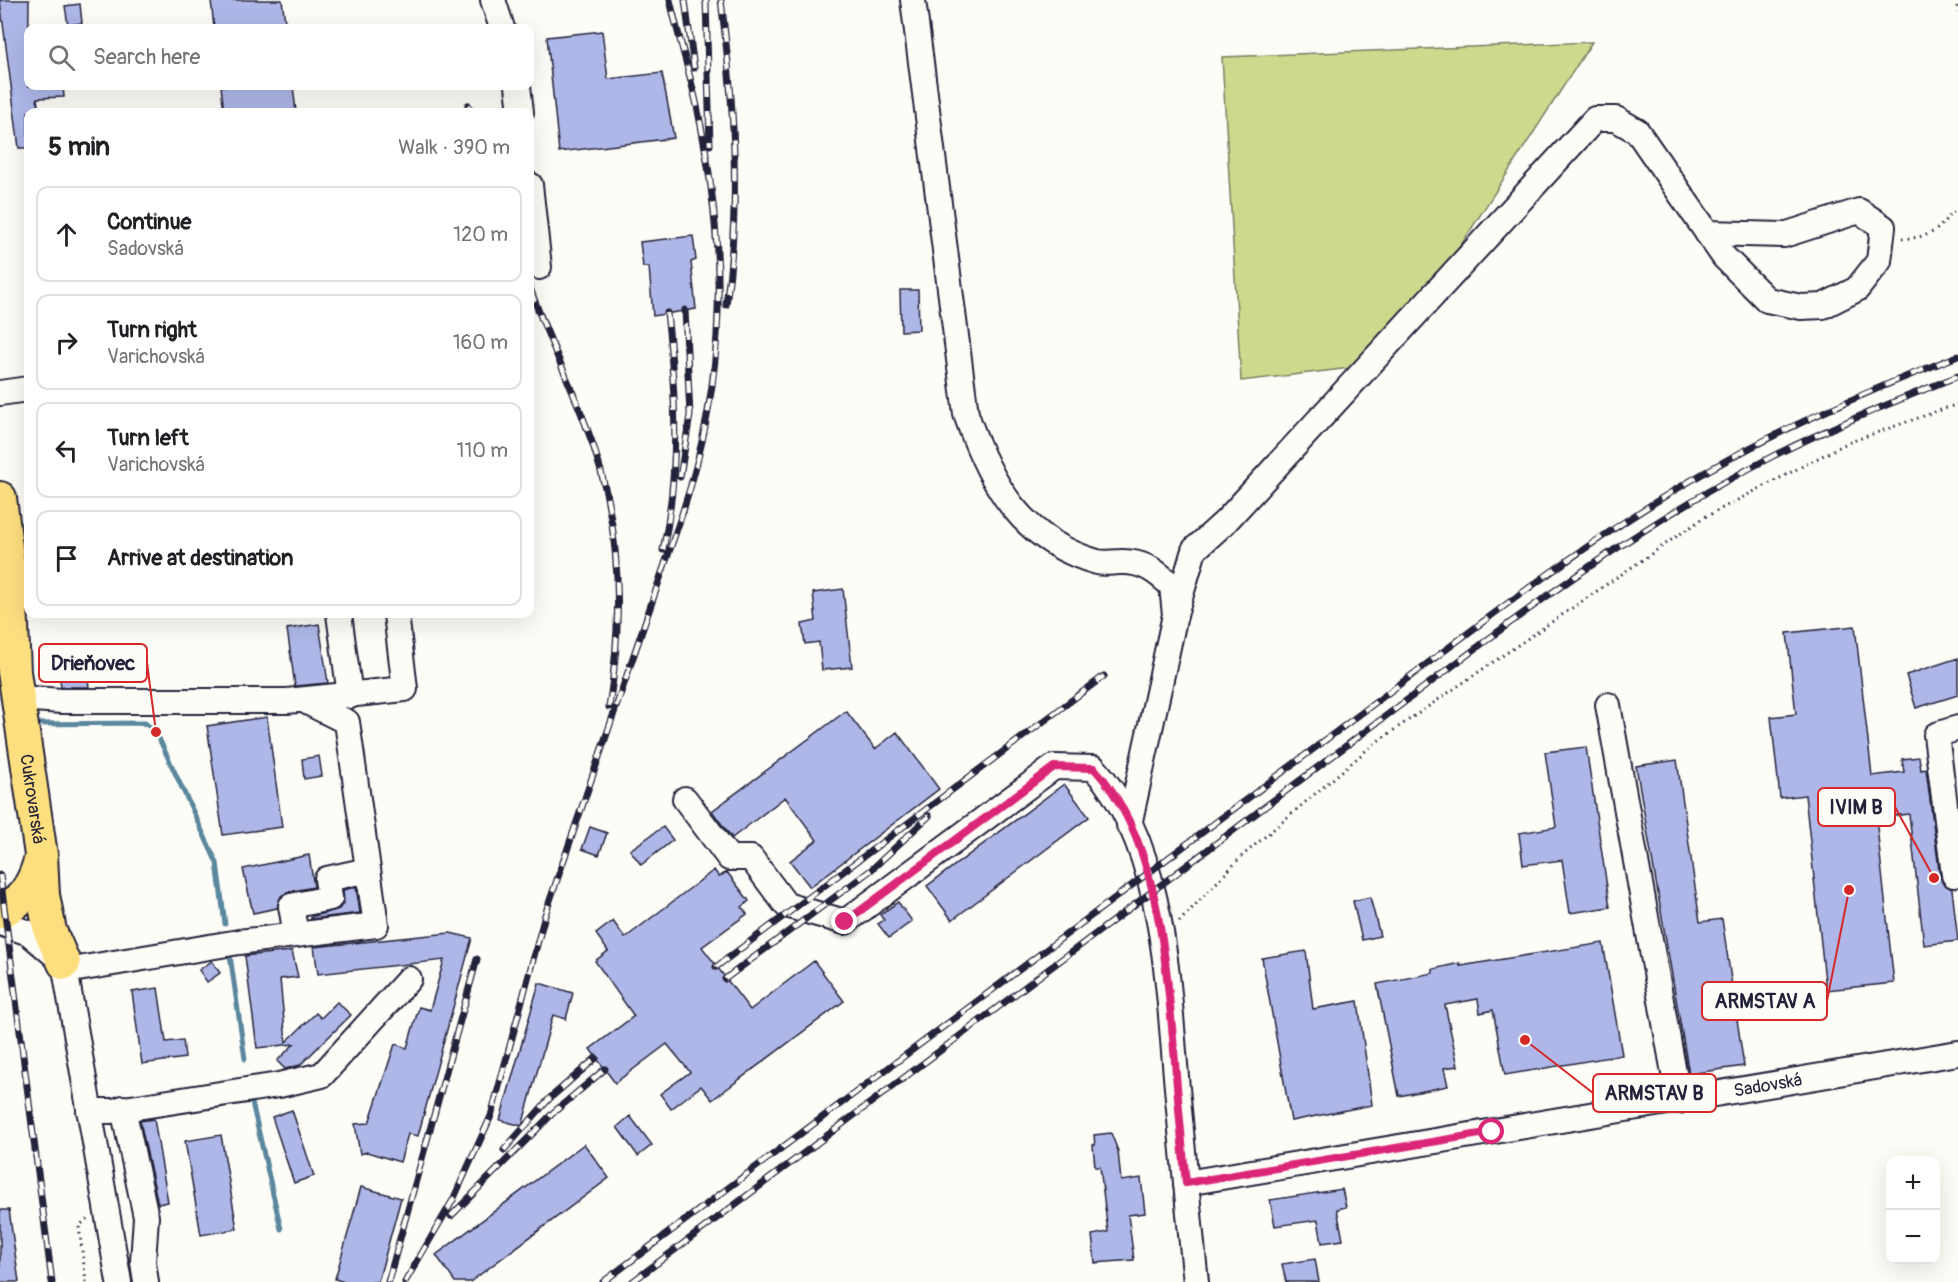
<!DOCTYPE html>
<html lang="en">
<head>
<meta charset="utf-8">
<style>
  :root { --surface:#fff; --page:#f6f6f6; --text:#202124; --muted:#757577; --line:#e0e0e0 }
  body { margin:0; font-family:Pangolin,sans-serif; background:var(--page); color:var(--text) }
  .controls { position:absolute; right:18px; bottom:18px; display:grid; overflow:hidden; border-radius:12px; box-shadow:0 6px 24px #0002 }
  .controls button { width:54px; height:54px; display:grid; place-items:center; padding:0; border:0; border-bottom:2px solid var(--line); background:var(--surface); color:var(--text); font:30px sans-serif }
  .stop { position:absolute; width:18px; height:18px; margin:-14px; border:4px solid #db2777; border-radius:50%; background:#fff }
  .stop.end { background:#db2777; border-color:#fff; box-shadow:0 2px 6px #0008 }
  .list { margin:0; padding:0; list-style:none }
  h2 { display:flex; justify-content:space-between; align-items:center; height:78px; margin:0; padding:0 24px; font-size:26px }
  h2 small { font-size:20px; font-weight:400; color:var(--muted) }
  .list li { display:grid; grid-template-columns:39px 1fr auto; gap:18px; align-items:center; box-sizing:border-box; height:96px; margin:0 12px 12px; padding:0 12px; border:2px solid var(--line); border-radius:12px }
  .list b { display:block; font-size:22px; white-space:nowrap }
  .list p { margin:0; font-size:20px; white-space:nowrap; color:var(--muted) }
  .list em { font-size:20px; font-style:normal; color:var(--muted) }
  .icon { flex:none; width:33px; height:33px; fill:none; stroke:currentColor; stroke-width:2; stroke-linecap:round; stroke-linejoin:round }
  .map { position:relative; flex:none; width:1958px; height:1282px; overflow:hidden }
  .search { position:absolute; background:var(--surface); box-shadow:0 6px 24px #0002; left:24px; top:24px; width:510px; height:66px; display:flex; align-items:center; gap:15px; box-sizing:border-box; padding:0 21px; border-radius:12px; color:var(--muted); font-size:22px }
  .panel { position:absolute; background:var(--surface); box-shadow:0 6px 24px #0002; left:24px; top:108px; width:510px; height:510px; border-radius:12px }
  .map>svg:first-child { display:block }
  .green { fill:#cdd98d; stroke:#787e64; stroke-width:1.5 }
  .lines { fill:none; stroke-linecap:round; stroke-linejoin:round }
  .stream { stroke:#5a879e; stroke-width:5 }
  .building { fill:#aeb7e7; stroke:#22223b; stroke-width:1.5 }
  .minor-casing { stroke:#22223b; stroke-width:28 }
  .major-casing { stroke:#22223b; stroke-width:36 }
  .path { stroke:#22223b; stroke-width:3; stroke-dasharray:1.5 4.5; stroke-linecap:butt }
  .minor { stroke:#fdfcf7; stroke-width:24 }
  .major { stroke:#fedf80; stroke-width:32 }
  .rail-casing { stroke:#22223b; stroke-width:7 }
  .rail { stroke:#fdfcf7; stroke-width:4.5; stroke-dasharray:14; stroke-linecap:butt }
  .route { stroke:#db2777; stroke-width:8 }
  .labels { text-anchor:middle; stroke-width:4.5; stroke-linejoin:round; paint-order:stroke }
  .street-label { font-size:18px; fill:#22223b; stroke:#fdfcf7 }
  .leader { fill:none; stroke:#d62828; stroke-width:2 }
  .callout-dot { fill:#d62828; stroke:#fdfcf7; stroke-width:2 }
  .callout { fill:#fdfcf7; stroke:#d62828; stroke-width:2 }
  .callout-label { font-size:20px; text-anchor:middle; font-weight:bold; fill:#22223b }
</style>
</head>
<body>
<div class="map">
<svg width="1958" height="1282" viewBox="0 0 1958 1282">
  <rect width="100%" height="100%" fill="#fdfcf7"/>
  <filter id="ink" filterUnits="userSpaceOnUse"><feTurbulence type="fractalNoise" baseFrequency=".0167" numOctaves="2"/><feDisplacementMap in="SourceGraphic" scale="12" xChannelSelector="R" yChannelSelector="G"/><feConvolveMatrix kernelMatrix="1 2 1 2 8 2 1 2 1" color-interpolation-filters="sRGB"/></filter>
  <g filter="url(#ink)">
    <path class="green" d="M1592 42 1384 364 1241 381 1222 57Z"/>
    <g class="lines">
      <path class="stream" d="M32 724 145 723 156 732 217 863 225 924
        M230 955 245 1059
        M251 1098 281 1229"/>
    </g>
    <path class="building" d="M0 0H29L28 86H63L64 97 37 98 39 112H28V148H19Z
      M211 0H282L286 28H214Z
      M80 4 82 23 68 25 65 6Z
      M602 31 608 79 662 73 674 138 559 152 547 37Z
      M221 86H293L296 112H224Z
      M693 236 696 260 691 262 696 309 653 316 649 267H643L640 242Z
      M900 290H918L919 330 901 331Z
      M843 589 852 667 822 670 819 642 805 644 802 624 816 621 813 593Z
      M319 624 328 683 295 686 287 629Z
      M1855 626 1872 776 1904 772 1902 759 1919 757 1921 770 1926 769 1940 877 1943 884 1952 889 1958 941 1924 945 1909 814 1876 818 1894 983 1826 990 1805 795 1780 798 1771 717 1796 714 1787 633Z
      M83 648 89 687H61L56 652Z
      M1958 658V695L1916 708 1906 675Z
      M846 711 875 749 897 732 939 789 810 887 790 861 817 840 785 797 732 838 712 811Z
      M267 717 282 827 223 835 207 726Z
      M1586 747 1610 907 1570 913 1562 860 1523 865 1519 833 1556 827 1545 752Z
      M319 756 322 776 304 779 302 759Z
      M1677 760 1700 922 1722 919 1744 1066 1689 1074 1636 766Z
      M1064 784 1089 817 952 920 927 886Z
      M590 827 607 833 599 855 582 849Z
      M663 827 673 840 641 865 630 850Z
      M309 855 314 887 288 892 281 896 277 908 253 913 243 869Z
      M714 870 719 877 727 872 749 901 742 907 747 914 702 947 750 1010 814 961 844 1001 712 1100 701 1086 671 1109 660 1094 690 1072 667 1044 615 1083 590 1049 634 1016 595 961 608 951 596 934 613 921 625 938Z
      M356 887 360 913 311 919V917L339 909 344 902 343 890Z
      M1370 897 1380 936 1362 940 1353 901Z
      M898 902 912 921 889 938 878 924 884 920 880 915Z
      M450 933 472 938 418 1136 408 1134 400 1162 367 1152 360 1154 355 1124 369 1123 395 1044 407 1048 419 1007 430 1010 444 960 318 974 314 947Z
      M1603 943 1622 1055 1505 1075 1493 1010 1480 1013 1478 999 1445 1005 1458 1066 1444 1068 1448 1086 1399 1096 1377 984 1433 973V969L1460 963V966Z
      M292 951 298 977 280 979 286 1042 316 1013 321 1018 337 1002 351 1015 300 1065 285 1069 277 1061 294 1044 257 1048 245 956Z
      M1306 951 1313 1009 1358 1001 1372 1105 1291 1121 1262 958Z
      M212 961 220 973 207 982 199 970Z
      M539 983 573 993 566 1019 553 1015 522 1126 500 1120Z
      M158 988 166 1042 183 1040 185 1058 142 1064 132 992Z
      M292 1110 314 1176 294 1183 272 1117Z
      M630 1116 652 1145 638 1156 617 1127Z
      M154 1119 168 1202 158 1204 140 1121Z
      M1111 1133 1118 1151 1121 1181 1141 1178 1145 1213 1128 1215 1134 1260 1095 1263 1092 1235 1108 1232 1100 1167H1095L1093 1145H1095L1094 1135Z
      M221 1135 237 1229 201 1235 185 1141Z
      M584 1144 609 1178 470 1282H455L436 1255Z
      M361 1187 401 1198 378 1282H344L335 1279Z
      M1342 1189 1346 1207 1337 1209 1343 1240 1322 1243 1318 1220 1275 1226 1270 1200Z
      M0 1210H9L19 1282H0Z
      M1315 1259 1319 1282H1286L1282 1264Z"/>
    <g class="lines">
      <g class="minor-casing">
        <g id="minor">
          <path d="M493 0 502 28"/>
          <path d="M913 0 966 414C990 484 1022 541 1097 562 1105 564 1112 562 1120 562 1143 561 1156 571 1172 586L1175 615 1129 825"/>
          <path d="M518 86 521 112"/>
          <path d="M530 185 539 267"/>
          <path d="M0 393 28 389"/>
          <path d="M339 614 350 696"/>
          <path d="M1175 615 1194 550 1225 522 1595 119H1616L1637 131 1724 257 1767 300 1801 307 1823 306 1857 289 1879 261 1883 227 1859 211 1784 235 1707 233"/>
          <path d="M18 698 62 701H287L405 689 396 614"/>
          <path d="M1608 705 1679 1101"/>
          <path d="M685 799 729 858H751L786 905 845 922 1054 767 1094 768C1165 845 1168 988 1177 1088 1183 1152 1189 1217 1196 1282"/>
          <path d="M1954 875 1936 735 1958 728"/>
          <path d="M0 923 29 933 64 963 119 1282"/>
          <path d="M296 935 291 906 330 898 327 879 368 870"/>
          <path d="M66 971 239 942 376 925 347 722 303 700"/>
          <path d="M123 1108 146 1217 143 1262 146 1282"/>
          <path d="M89 1111H111L279 1085 322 1075 409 979"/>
          <path id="s1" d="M1186 1183 1958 1053"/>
        </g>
      </g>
      <g class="major-casing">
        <g id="major">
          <path id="s2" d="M0 498 10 578 14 672 41 855 43 895 50 931 64 963"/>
          <path d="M0 912C23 902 33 885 40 861"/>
        </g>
      </g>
      <path class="path" d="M1956 0 1958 12
        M1902 239C1913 238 1926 237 1936 230 1945 223 1947 214 1958 210
        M1179 922 1242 856 1375 743 1705 517 1847 443 1958 404
        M86 1282 79 1226 87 1219"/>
      <use href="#minor" class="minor"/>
      <use href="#major" class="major"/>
      <g class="rail-casing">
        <path id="rail" d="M685 0 694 68
          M706 0 710 145
          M721 0C734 105 741 200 726 305
          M468 105 471 112
          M530 288C546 334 568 378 585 423 621 514 624 612 609 707
          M680 477 690 415 685 310
          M663 550C680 471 676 392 667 313
          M0 875 52 1282
          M716 967 1104 676
          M725 979 871 870 929 816
          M504 1150 550 1098 596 1058
          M451 1216 554 1112 605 1069
          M388 1282 477 959
          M405 1282 453 1200 491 1116 545 915 682 514C728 375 727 249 697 106 689 70 678 35 670 0
          M603 1282 1496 612C1565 561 1635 512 1709 470 1788 425 1873 389 1958 356
          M632 1282 1507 625C1592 563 1679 504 1773 456 1833 426 1896 401 1958 376"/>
      </g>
      <use href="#rail" class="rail"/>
    </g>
  </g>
  <g class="lines" filter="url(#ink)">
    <path class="route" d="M845 922 1054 767 1094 768C1156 835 1165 951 1173 1038 1177 1087 1181 1135 1186 1183L1492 1132"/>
  </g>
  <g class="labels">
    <g class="street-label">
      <text dy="6" stroke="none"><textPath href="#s2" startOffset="303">Cukrovarská</textPath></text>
      <text dy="6" stroke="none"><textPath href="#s1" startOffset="590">Sadovská</textPath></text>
    </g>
  </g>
  <path class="leader" d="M156 732L147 663M1934 878L1895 807M1849 890L1827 1001M1525 1040L1593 1093"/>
  <g class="callout-dot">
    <circle cx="156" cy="732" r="6"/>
    <circle cx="1934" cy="878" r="6"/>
    <circle cx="1849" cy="890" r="6"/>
    <circle cx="1525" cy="1040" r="6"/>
  </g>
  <g class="callout">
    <rect x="39" y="644" width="108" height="38" rx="6"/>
    <rect x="1818" y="788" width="77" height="38" rx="6"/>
    <rect x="1702" y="982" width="125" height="38" rx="6"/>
    <rect x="1593" y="1074" width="123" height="38" rx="6"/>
  </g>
  <g class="callout-label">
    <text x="93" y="670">Drieňovec</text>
    <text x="1856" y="814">IVIM B</text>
    <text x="1765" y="1008">ARMSTAV A</text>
    <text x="1654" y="1100">ARMSTAV B</text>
  </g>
</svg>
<div class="controls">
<button>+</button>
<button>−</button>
</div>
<div class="stop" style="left:1492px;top:1132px"></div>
<div class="stop end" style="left:845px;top:922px"></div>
<div class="search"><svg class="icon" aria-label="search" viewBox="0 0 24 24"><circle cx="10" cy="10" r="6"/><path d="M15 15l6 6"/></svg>Search here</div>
<section class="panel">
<h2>5 min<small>Walk · 390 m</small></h2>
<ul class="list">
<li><svg class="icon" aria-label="ahead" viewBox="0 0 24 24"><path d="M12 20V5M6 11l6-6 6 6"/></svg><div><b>Continue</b><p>Sadovská</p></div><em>120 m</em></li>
<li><svg class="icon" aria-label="right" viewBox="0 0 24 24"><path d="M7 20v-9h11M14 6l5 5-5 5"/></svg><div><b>Turn right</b><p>Varichovská</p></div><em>160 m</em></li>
<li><svg class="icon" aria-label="left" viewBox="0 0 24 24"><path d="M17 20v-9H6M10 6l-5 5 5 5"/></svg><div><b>Turn left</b><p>Varichovská</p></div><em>110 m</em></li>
<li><svg class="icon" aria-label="arrive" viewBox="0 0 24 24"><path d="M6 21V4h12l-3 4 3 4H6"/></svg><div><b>Arrive at destination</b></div></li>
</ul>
</section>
</div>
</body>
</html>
